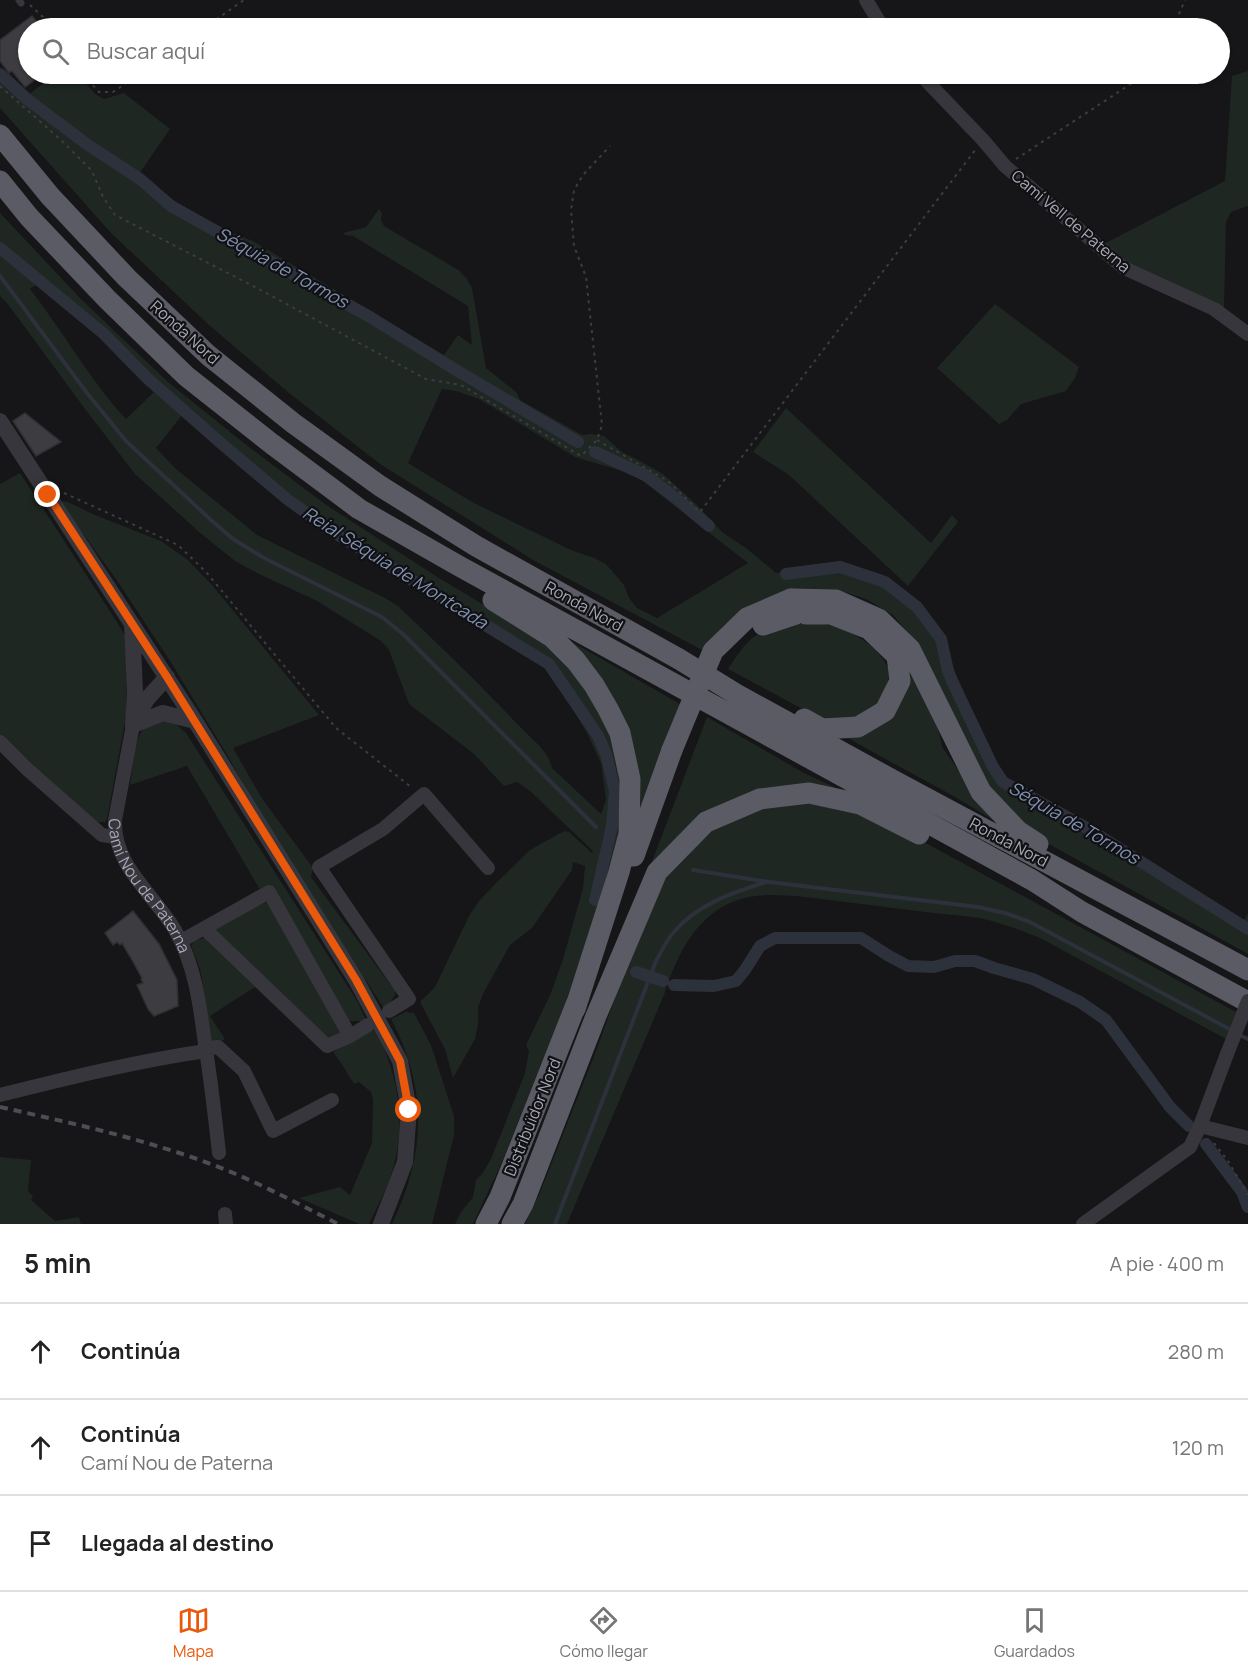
<!DOCTYPE html>
<html lang="es">
<head>
<meta charset="utf-8">
<style>
  :root { --surface:#fff; --page:#f2f2f2; --text:#222; --muted:#767676; --line:#e0e0e0; --accent:#ea580c }
  body { margin:0; font-family:Manrope,sans-serif; background:var(--page); color:var(--text) }
  .stop { position:absolute; width:18px; height:18px; margin:-14px; border:4px solid #ea580c; border-radius:50%; background:#fff }
  .stop.end { background:#ea580c; border-color:#fff; box-shadow:0 2px 6px #0008 }
  .list { margin:0; padding:0; list-style:none }
  h2 { display:flex; justify-content:space-between; align-items:center; height:78px; margin:0; padding:0 24px; font-size:26px }
  h2 small { font-size:20px; font-weight:400; color:var(--muted) }
  .list li { display:grid; grid-template-columns:39px 1fr auto; gap:18px; align-items:center; box-sizing:border-box; height:96px; padding:0 24px; border-top:2px solid var(--line) }
  .list b { display:block; font-size:22px; white-space:nowrap }
  .list p { margin:0; font-size:20px; white-space:nowrap; color:var(--muted) }
  .list em { font-size:20px; font-style:normal; color:var(--muted) }
  .icon { flex:none; width:33px; height:33px; fill:none; stroke:currentColor; stroke-width:2; stroke-linecap:round; stroke-linejoin:round }
  .map { position:relative; flex:none; width:1248px; height:1224px; overflow:hidden }
  .search { position:absolute; background:var(--surface); box-shadow:0 2px 4px #0004; left:18px; right:18px; top:18px; height:66px; display:flex; align-items:center; gap:15px; box-sizing:border-box; padding:0 21px; border-radius:33px; color:var(--muted); font-size:22px }
  .sheet { height:366px; background:var(--surface) }
  nav { display:flex; justify-content:space-around; align-items:center; box-sizing:border-box; height:84px; border-top:2px solid var(--line); background:var(--surface); font-size:16px; color:var(--muted) }
  nav a { display:grid; justify-items:center; gap:3px }
  nav .on { color:var(--accent) }
  .map>svg:first-child { display:block }
  .green { fill:#1f2722; fill-rule:evenodd }
  .lines { fill:none; stroke-linecap:round; stroke-linejoin:round }
  .stream { stroke:#2c313b; stroke-width:4 }
  .canal { stroke:#2c313b; stroke-width:12 }
  .building { fill:#3d3d41; stroke:#302f33; stroke-width:1.5 }
  .path { stroke:#3c3d43; stroke-width:2; stroke-dasharray:3 4.5; stroke-linecap:butt }
  .service { stroke:#37363c; stroke-width:7 }
  .minor { stroke:#37363c; stroke-width:14 }
  .tertiary { stroke:#37363c; stroke-width:16 }
  .trunk { stroke:#5a5b64; stroke-width:21 }
  .rail { stroke:#4d4e55; stroke-width:4; stroke-dasharray:8 6; stroke-linecap:butt }
  .minor-bridge { stroke:#37363c; stroke-width:14 }
  .trunk-bridge { stroke:#5a5b64; stroke-width:21 }
  .route { stroke:#ea580c; stroke-width:8 }
  .labels { text-anchor:middle; stroke-width:4.5; stroke-linejoin:round; paint-order:stroke }
  .street-label { font-size:16px; fill:#a8a9b7; stroke:#111012 }
  .water-label { font-size:18px; font-style:italic; fill:#7f90b1; stroke:#111012 }
</style>
</head>
<body>
<div class="map">
<svg width="1248" height="1224" viewBox="0 0 1248 1224">
  <rect width="100%" height="100%" fill="#161517"/>
  <path class="green" d="M0 69 27 96 55 74H78L95 94 104 99 124 93 170 129 139 174C176 204 208 224 253 241L444 355 458 335 472 345 468 306 353 236 345 235 343 233 366 227 379 209 382 213 381 220 384 226 460 271 467 279 472 288 486 368 516 392 520 400 582 435 591 434 604 436 622 452 642 462 663 474 697 505 722 532 746 548 776 573 840 566 886 580 914 602 932 619 945 638 953 668 1002 775 1008 781 1109 837 1243 922 1248 913V954L1045 842 1021 824 992 792 908 633 893 615 866 599 841 591H809L736 616 722 627 704 651 533 560 380 464 289 393 209 325 111 233 0 108ZM442 389 456 391 479 399 575 457 635 475 748 563 657 618 637 608 629 598 624 585 606 564 594 558 571 550 472 502 408 463Z
    M1248 71V206L1231 212 1226 222 1224 308 1207 299 1140 271 1102 245 1225 181 1232 76Z
    M0 213 81 299 168 382 249 447 325 504 439 578 536 636 580 679 609 730 621 781V815L618 841 578 967 564 1007 502 1162 473 1224H455L461 1212 473 1197 476 1180 482 1174 491 1159 525 1073 529 1051 526 1045 551 993 563 959 583 888 585 866 573 862 572 870 532 928 510 945 484 992 478 1007V1025L475 1039 453 1078 445 1049 420 1002 435 987 469 916 479 901 497 882 530 850 564 831 569 832 592 853 593 851 530 791 517 782 504 786 474 754 409 704 389 650 381 641 317 601 259 574 235 561 199 532 135 474 88 413 7 303 0 296ZM36 285 100 335 147 383 156 390 126 419C89 379 63 331 30 289ZM183 414 238 466 308 520 547 670 569 702 587 733 601 763 606 800 601 814 552 768C549 752 533 740 521 728 482 686 440 646 398 606L385 598 257 535 175 468 156 448Z
    M995 304 1079 367 1075 378 1066 391 1021 404 1007 420 999 424 937 368Z
    M786 408 931 543 952 515 958 522 908 586 789 475 753 452Z
    M20 473 117 622 128 641 126 716 107 819 105 822H98L94 820 11 748 0 735V484Z
    M62 501 68 502 95 515 161 541 188 560 212 585 319 715 233 748 261 797 313 868 311 877 395 991V995L385 1010 265 823 229 758 172 664 118 582 61 503Z
    M811 622 831 625 851 632 873 647 883 659 888 668 889 677 888 686 879 706 852 719 823 720 728 669C735 658 744 644 755 636 769 627 795 624 811 622Z
    M546 627 680 704 631 847 633 750Z
    M905 666 914 674 939 732 942 747 993 820C946 790 896 766 848 738L880 726 888 720Z
    M707 717 804 773 845 792 820 787 685 829 659 855 645 880Z
    M173 721 186 733 359 1004C361 1010 364 1016 367 1021 372 1029 378 1036 382 1044 399 1082 405 1124 394 1165 389 1185 378 1205 369 1224H359L299 1198 340 1187 350 1195 372 1143 373 1100 371 1092 359 1082 354 1084 341 1063 333 1052 371 1030 366 1021H348L262 893 187 766 130 785C133 769 133 727 153 722 159 720 167 721 173 721Z
    M806 803 845 808 904 831 1236 1012 1226 1039 1040 938C1023 931 1006 925 988 920 968 915 946 915 925 912 890 908 856 903 821 899 793 896 763 891 735 901 695 916 676 957 664 995L567 1224H525L539 1195 598 1046 623 975 659 887 679 859 697 840 726 821 764 808Z
    M267 902 271 904 341 1033 328 1040 213 930 255 906Z
    M207 937 258 985 210 1016 225 1039 217 1044 213 1043 211 1038 203 984 200 969 191 945 195 941Z
    M406 1012 414 1013 431 1045 454 1116V1135L432 1224H392C426 1153 428 1089 391 1019Z
    M0 1157 31 1160 28 1191 33 1196 31 1200 55 1221 79 1217 81 1224H0Z"/>
  <g class="lines">
    <path class="stream" d="M0 276 87 393 126 441 211 520 233 539 264 558 382 617 403 634 596 827
      M693 870 769 882 978 907 1005 913 1030 922 1233 1031
      M1239 1035 1248 1039
      M555 1224 656 961C661 952 666 941 673 933 697 904 732 893 766 882"/>
    <path class="canal" d="M0 74 28 100 88 145 140 179 171 206 370 317 451 367 578 442
      M0 248 104 334 147 378 222 444 287 499 330 530 549 664 598 736 606 754 615 791 612 826 595 900
      M595 452 647 476 677 499 709 526
      M786 574 840 567 885 582 917 607 941 639 948 671 952 681 993 767 1003 782 1087 828 1248 929
      M636 972 663 981
      M674 985 714 986 736 981 745 970 760 946 775 938H861L889 956 908 966 934 967 955 961H975L994 968 1033 979 1080 1002 1106 1020 1170 1107 1189 1126
      M1206 1144 1242 1192 1248 1207"/>
  </g>
  <path class="building" d="M32 16 42 28H28V74H43L25 87 12 71 9 73 0 61V40Z
    M25 413 61 442 36 456 13 421Z
    M133 911 159 944 177 980 178 1006 154 1016 148 1009 137 985 143 983 141 979 142 978 132 960 122 943 120 945 117 942 113 945 105 933Z"/>
  <g class="lines">
    <path class="path" d="M30 5 43 17 50 28
      M204 28 244 0
      M1173 28 1185 0
      M83 74 99 92H113L140 74
      M0 86 61 140 92 171 103 197 115 215 253 286 426 379 461 385 581 456 597 440 602 425 586 277 574 246 571 210 574 190 583 175 610 146
      M1016 159 1146 74
      M597 440 668 481 700 512 976 149
      M64 493 178 545 206 572 336 728 411 787
      M1214 1143 1228 1161 1248 1195"/>
    <path class="service" d="M19 0 21 3"/>
    <g class="minor">
      <path d="M866 0 883 28"/>
      <path d="M920 74 983 140 1005 166 1124 268 1214 309 1248 334"/>
      <path id="s1" d="M133 725 115 820C113 866 154 894 175 930 195 965 200 1005 205 1044 211 1080 215 1117 219 1153"/>
      <path d="M0 742 27 769 102 835 115 837"/>
      <path d="M205 929 327 1046 350 1036 368 1025"/>
      <path d="M181 941 269 892 350 1036"/>
      <path d="M389 1011 409 999 319 867 383 829 424 794 488 868"/>
      <path d="M206 1048 218 1047 244 1071 273 1131 332 1100"/>
      <path d="M0 1095C68 1078 137 1061 206 1051"/>
      <path d="M1200 1126 1248 1138"/>
      <path d="M225 1214 226 1224"/>
      <path d="M1083 1224 1190 1147 1200 1126 1227 1054"/>
    </g>
    <path class="tertiary" d="M0 421 195 721 356 980 400 1061 409 1110 405 1162 381 1224
      M132 624 135 692 133 725
      M136 719 147 699 167 677
      M133 725 163 713 195 721"/>
    <path class="trunk" d="M0 135 50 196 127 278 208 355 293 423 380 486 476 546 679 659 736 694 898 783 1248 970
      M0 181 29 217 107 299 186 376 272 444 359 509 459 566 1032 880 1082 912 1248 1002
      M791 599 836 600 879 619 910 649 981 792 1018 831 1038 844
      M493 600 552 637 576 661 594 685 608 709 620 733 630 779 629 834 619 872 575 1009
      M804 719 822 729 858 727 885 711 900 681 897 656 869 629 831 614H806
      M634 856 672 750
      M486 1224 500 1197 579 997
      M512 1224 523 1204 596 1016 657 872 706 822 760 799 809 793 860 804 919 834"/>
    <path class="rail" d="M0 1107C67 1122 135 1137 200 1160 248 1177 293 1201 338 1224"/>
    <path class="minor-bridge" d="M1227 1054 1248 1001"/>
    <path class="trunk-bridge" d="M763 625 796 614
      M672 750 713 651 747 618 791 599"/>
  </g>
  <g class="lines">
    <path class="route" d="M48 495 167 677 356 980 400 1061 409 1110"/>
  </g>
  <g class="labels">
    <g class="street-label">
      <text transform="translate(1071 221) rotate(40)" y="6">Camí Vell de Paterna</text>
      <text transform="translate(185 332) rotate(42)" y="6">Ronda Nord</text>
      <text transform="translate(584 606) rotate(29)" y="6">Ronda Nord</text>
      <text transform="translate(1009 842) rotate(28)" y="6">Ronda Nord</text>
      <text dy="6" stroke="none"><textPath href="#s1" startOffset="172">Camí Nou de Paterna</textPath></text>
      <text transform="translate(532 1117) rotate(-68)" y="6">Distribuïdor Nord</text>
    </g>
    <g class="water-label">
      <text transform="translate(282 268) rotate(29)" y="6">Séquia de Tormos</text>
      <text transform="translate(395 568) rotate(32)" y="6">Reial Séquia de Montcada</text>
      <text transform="translate(1074 823) rotate(30)" y="6">Séquia de Tormos</text>
    </g>
  </g>
</svg>
<div class="stop" style="left:409px;top:1110px"></div>
<div class="stop end" style="left:48px;top:495px"></div>
<div class="search"><svg class="icon" aria-label="search" viewBox="0 0 24 24"><circle cx="10" cy="10" r="6"/><path d="M15 15l6 6"/></svg>Buscar aquí</div>
</div>
<section class="sheet">
<h2>5 min<small>A pie · 400 m</small></h2>
<ul class="list">
<li><svg class="icon" aria-label="ahead" viewBox="0 0 24 24"><path d="M12 20V5M6 11l6-6 6 6"/></svg><div><b>Continúa</b></div><em>280 m</em></li>
<li><svg class="icon" aria-label="ahead" viewBox="0 0 24 24"><path d="M12 20V5M6 11l6-6 6 6"/></svg><div><b>Continúa</b><p>Camí Nou de Paterna</p></div><em>120 m</em></li>
<li><svg class="icon" aria-label="arrive" viewBox="0 0 24 24"><path d="M6 21V4h12l-3 4 3 4H6"/></svg><div><b>Llegada al destino</b></div></li>
</ul>
</section>
<nav>
<a class="on"><svg class="icon" aria-label="map" viewBox="0 0 24 24"><path d="M3 6l6-2 6 2 6-2v14l-6 2-6-2-6 2zM9 4v14M15 6v14"/></svg>Mapa</a>
<a><svg class="icon" aria-label="directions" viewBox="0 0 24 24"><path d="M12 3l9 9-9 9-9-9zM9 14v-3h6M13 9l2 2-2 2"/></svg>Cómo llegar</a>
<a><svg class="icon" aria-label="saved" viewBox="0 0 24 24"><path d="M7 4h10v16l-5-4-5 4z"/></svg>Guardados</a>
</nav>
</body>
</html>
